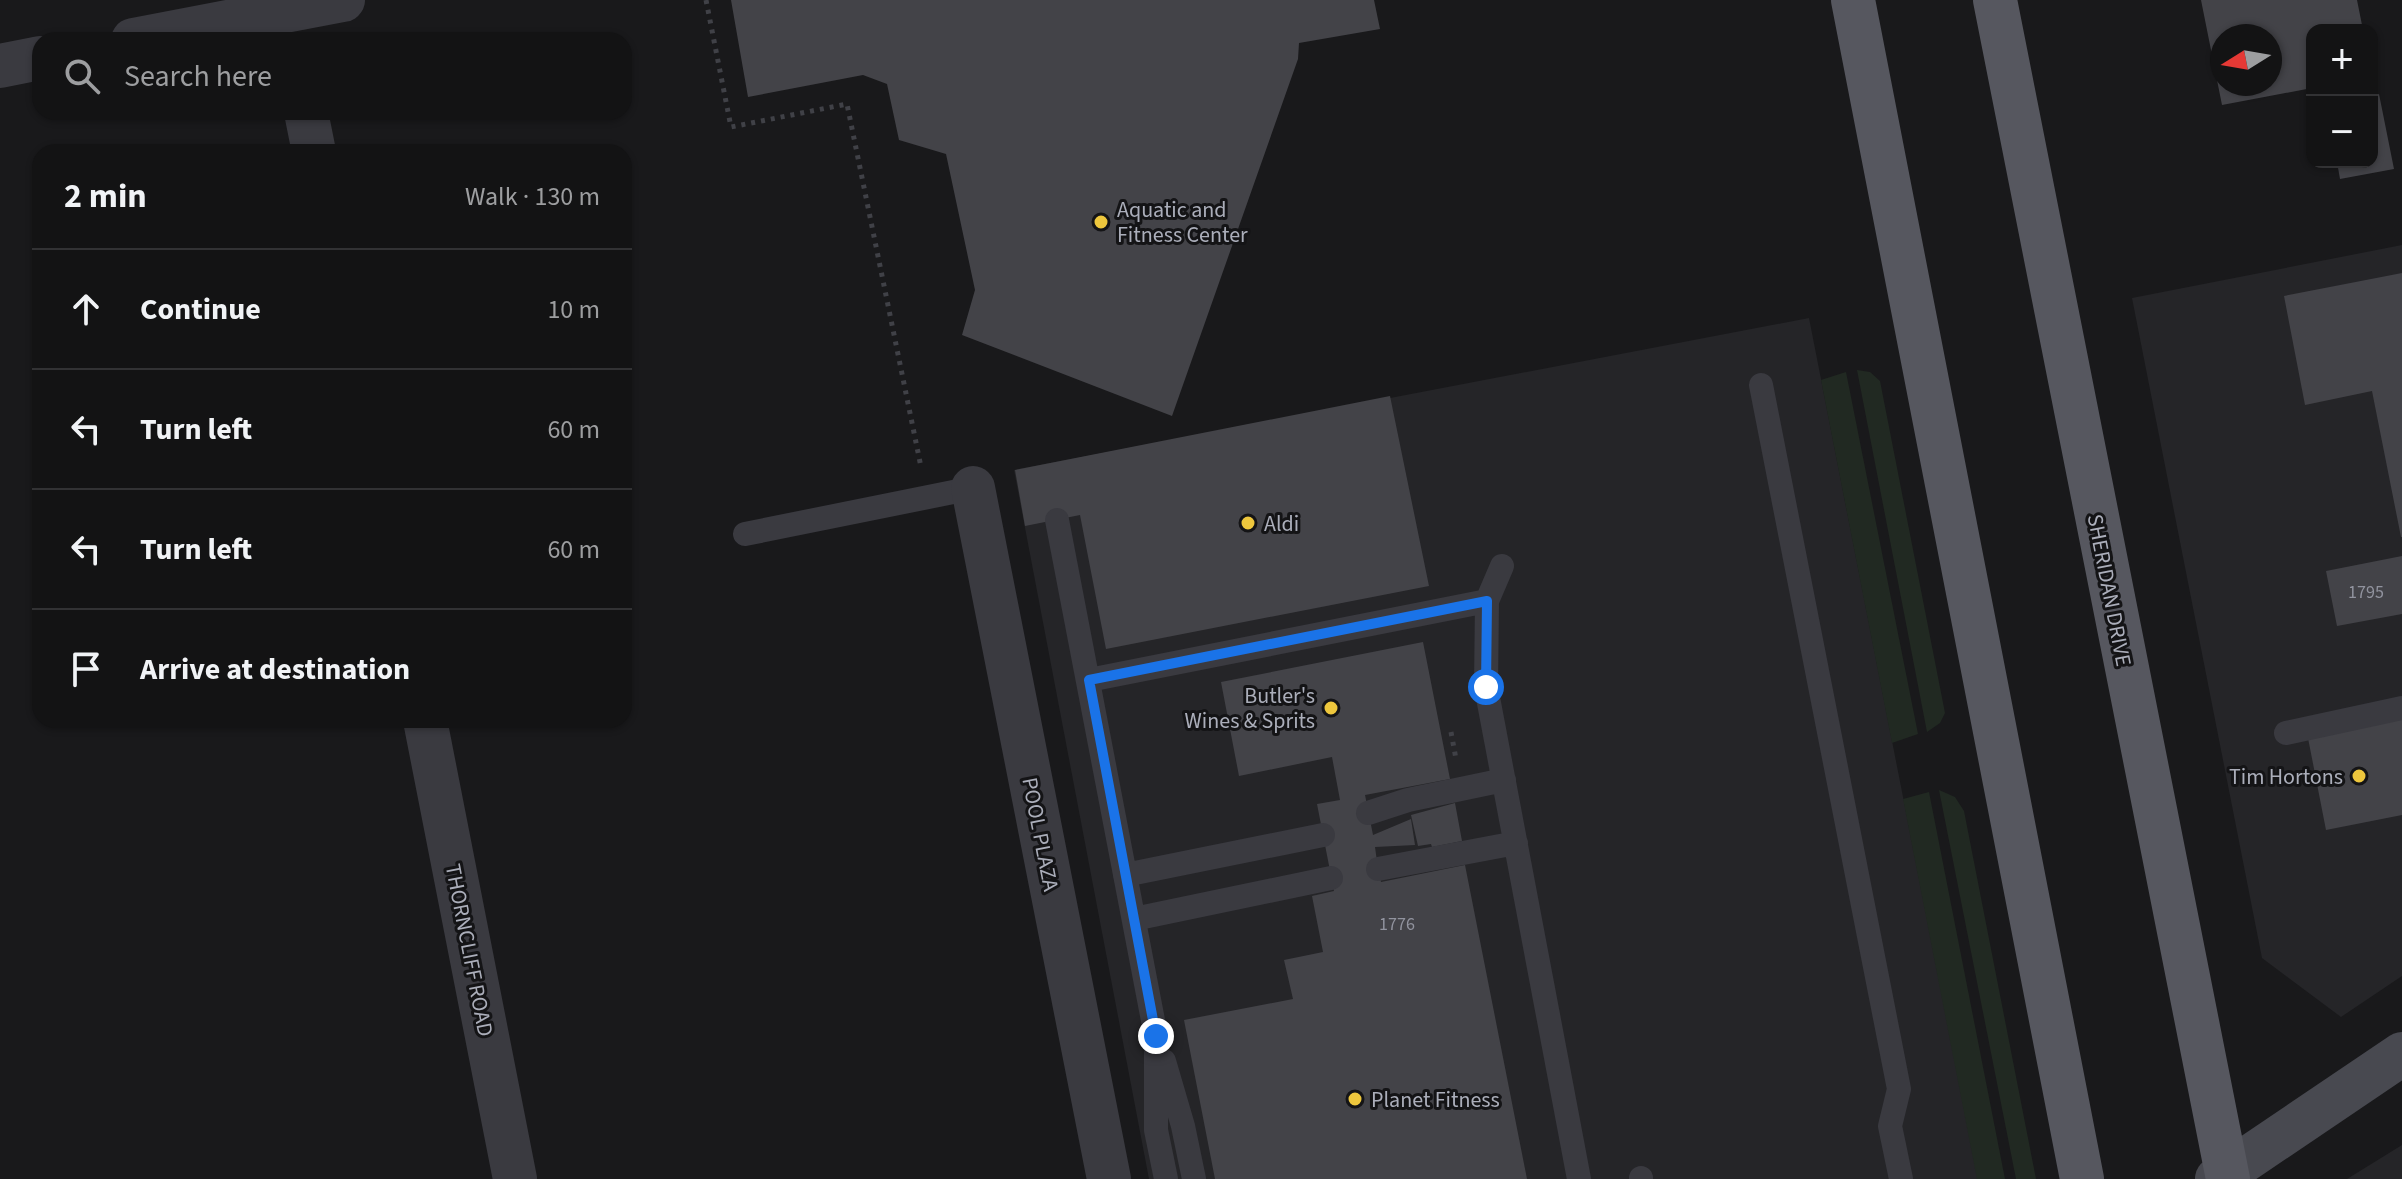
<!DOCTYPE html>
<html lang="en">
<head>
<meta charset="utf-8">
<style>
  :root { --surface:#131314; --page:#1c1c1d; --text:#f1f3f6; --muted:#9d9ea0; --line:#323234 }
  body { margin:0; font-family:"Source Sans 3",sans-serif; background:var(--page); color:var(--text) }
  .controls { position:absolute; right:24px; top:24px; display:grid; overflow:hidden; border-radius:16px; box-shadow:0 2px 6px #0004 }
  .controls button { width:72px; height:72px; display:grid; place-items:center; padding:0; border:0; border-bottom:2px solid var(--line); background:var(--surface); color:var(--text); font:40px sans-serif }
  .compass { position:absolute; left:2210px; top:24px; width:72px; height:72px; border-radius:50%; background:var(--surface); box-shadow:0 2px 6px #0004; rotate:259deg }
  .stop { position:absolute; width:24px; height:24px; margin:-18px; border:6px solid #1a73e8; border-radius:50%; background:#fff }
  .stop.end { background:#1a73e8; border-color:#fff; box-shadow:0 2px 8px #0008 }
  .list { margin:0; padding:0; list-style:none }
  h2 { display:flex; justify-content:space-between; align-items:center; height:104px; margin:0; padding:0 32px; font-size:34px }
  h2 small { font-size:26px; font-weight:400; color:var(--muted) }
  .list li { display:grid; grid-template-columns:52px 1fr auto; gap:24px; align-items:center; box-sizing:border-box; height:120px; padding:0 32px; border-top:2px solid var(--line) }
  .list b { display:block; font-size:30px; white-space:nowrap }
  .list em { font-size:26px; font-style:normal; color:var(--muted) }
  .icon { flex:none; width:44px; height:44px; fill:none; stroke:currentColor; stroke-width:2; stroke-linecap:round; stroke-linejoin:round }
  .map { position:relative; flex:none; width:2402px; height:1179px; overflow:hidden }
  .search { position:absolute; background:var(--surface); box-shadow:0 2px 6px #0004; left:32px; top:32px; width:600px; height:88px; display:flex; align-items:center; gap:20px; box-sizing:border-box; padding:0 28px; border-radius:24px; color:var(--muted); font-size:30px }
  .panel { position:absolute; background:var(--surface); box-shadow:0 2px 6px #0004; left:32px; top:144px; width:600px; height:584px; border-radius:24px }
  .map>svg:first-child { display:block }
  .built { fill:#252528 }
  .green { fill:#212922 }
  .building { fill:#434348; fill-rule:evenodd }
  .lines { fill:none; stroke-linecap:round; stroke-linejoin:round }
  .path { stroke:#404147; stroke-width:5; stroke-dasharray:4 6; stroke-linecap:butt }
  .lane { stroke:#3a3a40; stroke-width:24 }
  .street { stroke:#3a3a40; stroke-width:44 }
  .secondary { stroke:#484950; stroke-width:44 }
  .primary { stroke:#56575f; stroke-width:44 }
  .route { stroke:#1a73e8; stroke-width:10 }
  .poi-dot { fill:#eec73d; stroke:#141416; stroke-width:3 }
  .labels { text-anchor:middle; stroke-width:6; stroke-linejoin:round; paint-order:stroke }
  .number-label { font-size:18px; fill:#91939e }
  .poi-label { font-size:22px; fill:#abaeba; stroke:#141416; text-anchor:start }
  .street-label { font-size:22px; fill:#abaeba; stroke:#141416 }
</style>
</head>
<body>
<div class="map">
<svg width="2402" height="1179" viewBox="0 0 2402 1179">
  <rect width="100%" height="100%" fill="#19191b"/>
  <path class="built" d="M2402 245V976L2341 1017 2262 958 2132 298Z
    M1809 318 1978 1179H1149L1014 470Z
    M2402 1145V1179H2347Z"/>
  <path class="green" d="M1857 370 1870 372 1880 381 1945 713 1940 723 1927 732Z
    M1846 372 1918 734 1892 743 1821 380Z
    M1939 790 1955 797 1964 811 2036 1179H2016Z
    M1929 792 2005 1179H1977L1903 799Z"/>
  <path class="building" d="M731 0H1374L1380 29 1299 43 1298 59 1172 416 962 335 975 290 946 154 899 140 887 84 863 75 748 97Z
    M2201 0H2357L2363 30H2312V88L2222 105ZM2222 36H2270V84H2222Z
    M2379 94 2394 169 2340 179 2337 162H2372V96Z
    M2402 273V537H2401L2372 391 2305 405 2284 296Z
    M1390 396 1429 586 1106 649 1080 515 1025 526 1015 470Z
    M2402 556V614L2337 626 2326 571Z
    M1423 642 1450 779 1365 795 1373 835 1411 819 1415 845 1375 847 1378 869 1381 882 1465 865 1527 1179H1215L1184 1020 1293 999 1284 960 1323 952 1312 896 1334 891 1317 804 1340 800 1332 757 1239 776 1221 682Z
    M2402 719V815L2326 830 2308 738Z
    M1455 803 1462 841 1432 847 1431 844 1418 846 1411 815Z"/>
  <g class="lines">
    <path class="path" d="M706 0 731 127 847 104 921 467
      M1451 732 1456 759"/>
    <path class="lane" d="M1761 385 1899 1089 1890 1126 1901 1179
      M1057 520 1156 1036V1130L1166 1179
      M745 534 973 488
      M1502 566 1487 601 1486 687 1579 1179
      M1089 680 1487 601
      M2286 733 2402 708
      M1368 813 1408 800 1504 780
      M1378 869 1516 843
      M1125 875 1323 835
      M1134 919 1331 878
      M1164 1061 1183 1126 1194 1179
      M1641 1178V1179"/>
    <path class="street" d="M133 40 343 0
      M0 66 40 58
      M306 112 314 152
      M973 488 1109 1179
      M425 720 515 1179"/>
    <path class="secondary" d="M2217 1179 2402 1054"/>
    <path class="primary" d="M1853 0 2082 1179
      M1995 0 2228 1179"/>
  </g>
  <g class="lines">
    <path class="route" d="M1156 1036 1089 680 1487 601 1486 687"/>
  </g>
  <g class="poi-dot">
    <circle cx="1101" cy="222" r="8"/>
    <circle cx="1248" cy="523" r="8"/>
    <circle cx="1331" cy="708" r="8"/>
    <circle cx="2359" cy="776" r="8"/>
    <circle cx="1355" cy="1099" r="8"/>
  </g>
  <g class="labels">
    <g class="number-label">
      <text x="2366" y="598">1795</text>
      <text x="1397" y="930">1776</text>
    </g>
    <g class="poi-label">
      <text x="1117" y="217">Aquatic and<tspan x="1117" dy="25">Fitness Center</tspan></text>
      <text x="1264" y="531">Aldi</text>
      <text x="1315" y="703" text-anchor="end">Butler's<tspan x="1315" dy="25">Wines &amp; Sprits</tspan></text>
      <text x="2343" y="784" text-anchor="end">Tim Hortons</text>
      <text x="1371" y="1107">Planet Fitness</text>
    </g>
    <g class="street-label">
      <text transform="translate(2110 590) rotate(79)" y="8">SHERIDAN DRIVE</text>
      <text transform="translate(1041 834) rotate(79)" y="8">POOL PLAZA</text>
      <text transform="translate(470 950) rotate(79)" y="8">THORNCLIFF ROAD</text>
    </g>
  </g>
</svg>
<div class="controls">
<button>+</button>
<button>−</button>
</div>
<svg class="compass" viewBox="-18 -18 36 36"><path d="M0-13l5 13h-10z" fill="#e53935"/><path d="M0 13l5-13h-10z" fill="#9d9ea0"/></svg>
<div class="stop" style="left:1486px;top:687px"></div>
<div class="stop end" style="left:1156px;top:1036px"></div>
<div class="search"><svg class="icon" aria-label="search" viewBox="0 0 24 24"><circle cx="10" cy="10" r="6"/><path d="M15 15l6 6"/></svg>Search here</div>
<section class="panel">
<h2>2 min<small>Walk · 130 m</small></h2>
<ul class="list">
<li><svg class="icon" aria-label="ahead" viewBox="0 0 24 24"><path d="M12 20V5M6 11l6-6 6 6"/></svg><div><b>Continue</b></div><em>10 m</em></li>
<li><svg class="icon" aria-label="left" viewBox="0 0 24 24"><path d="M17 20v-9H6M10 6l-5 5 5 5"/></svg><div><b>Turn left</b></div><em>60 m</em></li>
<li><svg class="icon" aria-label="left" viewBox="0 0 24 24"><path d="M17 20v-9H6M10 6l-5 5 5 5"/></svg><div><b>Turn left</b></div><em>60 m</em></li>
<li><svg class="icon" aria-label="arrive" viewBox="0 0 24 24"><path d="M6 21V4h12l-3 4 3 4H6"/></svg><div><b>Arrive at destination</b></div></li>
</ul>
</section>
</div>
</body>
</html>
